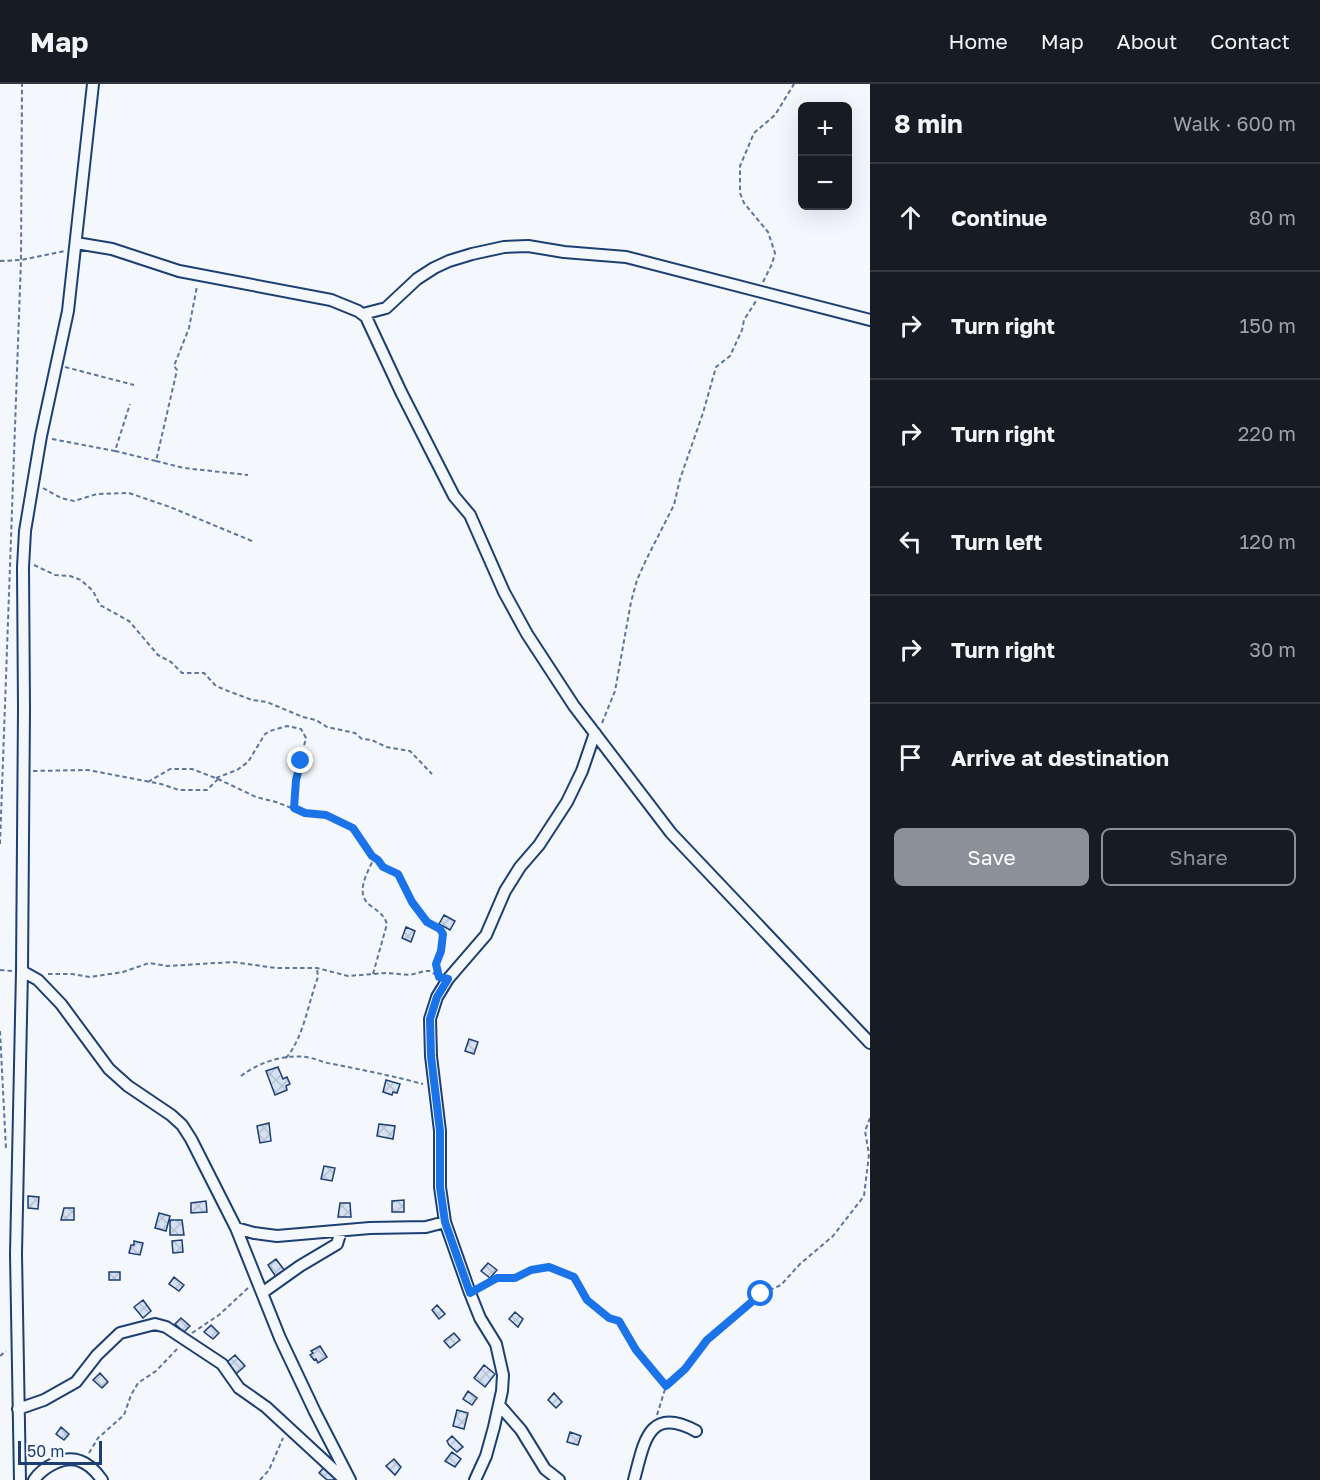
<!DOCTYPE html>
<html lang="en">
<head>
<meta charset="utf-8">
<style>
  :root { --surface:#171b24; --page:#20242c; --text:#f1f3f6; --muted:#9ea1a6; --line:#363941; --accent:#8c9099 }
  body { margin:0; font-family:"Golos Text",sans-serif; background:var(--page); color:var(--text) }
  .controls { position:absolute; right:18px; top:18px; display:grid; overflow:hidden; border-radius:9px; box-shadow:0 6px 24px #0002 }
  .controls button { width:54px; height:54px; display:grid; place-items:center; padding:0; border:0; border-bottom:2px solid var(--line); background:var(--surface); color:var(--text); font:30px sans-serif }
  .scale { position:absolute; left:18px; bottom:15px; width:84px; box-sizing:border-box; padding-left:6px; border:3px solid #1d3f73; border-top:0; font-size:16px; line-height:21px; white-space:nowrap; color:#1d3f73; -webkit-text-stroke:4px #f4f7fb; paint-order:stroke }
  .stop { position:absolute; width:18px; height:18px; margin:-14px; border:4px solid #1a73e8; border-radius:50%; background:#fff }
  .stop.end { background:#1a73e8; border-color:#fff; box-shadow:0 2px 6px #0008 }
  .list { margin:0; padding:0; list-style:none }
  h2 { display:flex; justify-content:space-between; align-items:center; height:78px; margin:0; padding:0 24px; font-size:26px }
  h2 small { font-size:20px; font-weight:400; color:var(--muted) }
  .list li { display:grid; grid-template-columns:39px 1fr auto; gap:18px; align-items:center; box-sizing:border-box; height:108px; padding:0 24px; border-top:2px solid var(--line) }
  .list b { display:block; font-size:22px; white-space:nowrap }
  .list em { font-size:20px; font-style:normal; color:var(--muted) }
  .actions { display:flex; gap:12px; padding:18px 24px }
  .actions a { flex:1; padding:14px 0; border:2px solid var(--accent); border-radius:9px; text-align:center; font-size:21px; color:var(--accent) }
  .actions .main { background:var(--accent); color:#fff }
  .icon { flex:none; width:33px; height:33px; fill:none; stroke:currentColor; stroke-width:2; stroke-linecap:round; stroke-linejoin:round }
  .map { position:relative; flex:none; width:870px; height:1396px; overflow:hidden }
  header { display:flex; align-items:center; gap:36px; box-sizing:border-box; height:84px; padding:0 30px; background:var(--surface); border-bottom:2px solid var(--line) }
  header strong { font-size:28px }
  nav { display:flex; gap:33px; margin-inline-start:auto; font-size:21px }
  main { display:flex }
  aside { flex:1; background:var(--surface) }
  .map>svg:first-child { display:block }
  .building { fill:url(#building-cross-hatch); stroke:#1d3f73; stroke-width:1.5 }
  .lines { fill:none; stroke-linecap:round; stroke-linejoin:round }
  .street-casing { stroke:#1d3f73; stroke-width:14 }
  .path { stroke:#5e769c; stroke-width:2; stroke-dasharray:4.5 3; stroke-linecap:butt }
  .street { stroke:#f4f7fb; stroke-width:10 }
  .route { stroke:#1a73e8; stroke-width:8 }
</style>
</head>
<body>
<header>
<strong>Map</strong>
<nav><a>Home</a><a>Map</a><a>About</a><a>Contact</a></nav>
</header>
<main>
<div class="map">
<svg width="870" height="1396" viewBox="0 0 870 1396">
  <defs>
    <pattern id="building-cross-hatch" width="8" height="8" patternUnits="userSpaceOnUse" patternTransform="scale(1.5)"><rect width="8" height="8" fill="#d5e0f0"/><path d="M0 0l8 8M0 8l8-8" fill="none" stroke="#b6c1d1"/></pattern>
  </defs>
  <rect width="100%" height="100%" fill="#f4f7fb"/>
  <path class="building" d="M444 831 455 837 450 846 439 840Z
    M406 843 415 847 411 858 402 854Z
    M469 955 478 958 474 970 465 967Z
    M278 983 283 995 287 993 290 1000 286 1002 287 1006 275 1011 266 987Z
    M386 996 400 1000 397 1009 393 1008 392 1011 383 1008Z
    M269 1039 271 1057 260 1059 257 1042Z
    M379 1040 395 1042 393 1055 377 1052Z
    M324 1082 335 1084 332 1097 321 1095Z
    M28 1112 39 1113 38 1125 28 1124Z
    M404 1116V1128H392V1117Z
    M206 1117 207 1128 191 1129V1119Z
    M340 1119H350L351 1133H338Z
    M64 1124H74V1136H61Z
    M159 1129 170 1132 166 1147 155 1144Z
    M170 1136H182L184 1151H170Z
    M182 1156 183 1168 173 1169 172 1157Z
    M134 1157 143 1159 140 1171 129 1169 131 1161H134Z
    M276 1175 285 1187 276 1193 268 1181Z
    M488 1179 497 1186 490 1194 481 1187Z
    M109 1188H120V1196H109Z
    M174 1193 184 1201 179 1207 169 1200Z
    M143 1216 151 1227 143 1234 134 1223Z
    M437 1221 445 1230 439 1235 432 1226Z
    M515 1228 523 1235 518 1243 509 1235Z
    M181 1234 190 1242 184 1248 175 1240Z
    M211 1241 219 1249 213 1255 204 1248Z
    M454 1249 460 1256 450 1264 444 1257Z
    M320 1262 327 1273 318 1279 316 1275 314 1276 310 1271 313 1269 311 1267Z
    M235 1271 245 1282 236 1290 227 1278Z
    M484 1281 495 1290 485 1303 474 1294Z
    M100 1289 108 1298 102 1304 93 1296Z
    M468 1307 477 1314 472 1321 463 1315Z
    M554 1309 562 1318 556 1324 548 1316Z
    M457 1326 468 1329 464 1345 453 1342Z
    M61 1343 69 1350 64 1356 56 1350Z
    M570 1348 581 1352 578 1361 567 1358Z
    M452 1352 463 1363 457 1368 449 1361 447 1357Z
    M452 1368 461 1375 455 1383 445 1377Z
    M394 1375 401 1383 395 1391 386 1382Z
    M325 1382 337 1392 334 1396H327L319 1389Z"/>
  <g class="lines">
    <g class="street-casing">
      <path id="street" d="M76 159 112 165 179 187 331 216 358 227 366 233 401 308 454 412 470 431 504 508 527 550 574 622 671 749 870 959
        M363 230 386 224 417 195 434 184 449 177 472 170 504 163 528 162 564 168 626 173 870 236
        M22 887 38 896 61 920 109 985 128 1002 171 1031 182 1041 191 1055 236 1144 280 1254 315 1328 350 1396
        M236 1144 254 1149 277 1152 370 1144 426 1143 445 1138
        M262 1209 300 1182 337 1160 341 1147
        M500 1322 521 1346 545 1385 559 1396
        M18 1325 44 1316 76 1298 97 1271 120 1249 155 1240 166 1243 222 1280 239 1304 266 1323 345 1396
        M20 1396 16 1170 22 887 24 625 23 483 25 447 41 352 68 227 93 0
        M34 1396C43 1383 64 1371 80 1377 89 1380 97 1389 102 1396
        M475 1396 486 1372 494 1343 502 1307 503 1291 496 1260 480 1234 470 1209 445 1138 440 1103V1047L431 972 430 935 437 913 448 895 486 851 505 807 520 783 539 761 567 718 582 687 595 649
        M634 1396C644 1359 648 1321 696 1347"/>
    </g>
    <path class="path" d="M0 177 21 176 65 167
      M763 198 772 180 775 169 768 148 744 119 740 109V82L754 49 775 31 794 0
      M65 283 134 301
      M52 355 115 367 130 320
      M115 367 156 377 177 286 174 282 189 244 197 202
      M156 377 184 384 248 391
      M43 404 61 414 74 417 97 410 129 409 170 423 252 457
      M34 481 55 491 70 492 81 496 93 507 100 521 129 537 158 571 171 578 182 589H204L216 602 228 607 252 616 267 618 303 633 316 636 327 643 355 649 362 655 372 656 386 663 410 667 432 690
      M602 639 615 607 631 518 637 496 646 476 674 421 680 395 703 329 716 283 730 272 742 246 744 236 756 217
      M33 687 88 686 161 700 179 706H207L218 695
      M216 694 237 686 248 678 265 650 270 647 287 642 301 645 306 654 295 696 294 724
      M148 698 170 685H192L218 695 256 713 276 718 305 729 326 731 353 744 372 772 378 775 383 783 397 790 412 818 427 838 440 845 443 850 442 855 441 867 436 880 439 890
      M0 760 21 176 22 0
      M0 886 12 887
      M48 890H72L90 893 123 888 149 879 167 882 233 878 276 884H317L348 892 386 889 410 891 425 887H430L436 891
      M373 890 387 840C384 831 379 828 371 822 354 810 367 790 374 774
      M0 947 6 1065
      M286 974C304 953 308 919 318 893L317 885
      M241 992C258 979 283 970 306 973 315 974 323 979 333 980 363 986 393 992 423 1000
      M480 1203 497 1194H515L531 1186 549 1183 574 1193 587 1216 609 1234 619 1237 636 1266 666 1302
      M192 1249 219 1231 248 1204
      M0 1272 6 1267
      M657 1331 666 1302 685 1285 707 1256 761 1210 781 1201 800 1180 833 1152 864 1112 869 1070 865 1047 870 1034
      M89 1369 98 1354 124 1331 131 1311 138 1299 156 1287 178 1264
      M260 1396 269 1386 283 1354"/>
    <use href="#street" class="street"/>
  </g>
  <g class="lines">
    <path class="route" d="M301 677 296 696 294 724 305 729 326 731 353 744 372 772 378 776 383 783 398 790 412 818 427 838 440 845 443 850 441 867 436 880 439 893 448 895 437 913 430 935 431 972 440 1047V1103L445 1138 470 1209 497 1194H515L531 1186 549 1183 574 1193 587 1216 609 1234 619 1237 636 1266 666 1302 685 1285 707 1256 761 1210"/>
  </g>
</svg>
<div class="controls">
<button>+</button>
<button>−</button>
</div>
<div class="scale">50 m</div>
<div class="stop" style="left:761px;top:1210px"></div>
<div class="stop end" style="left:301px;top:677px"></div>
</div>
<aside>
<h2>8 min<small>Walk · 600 m</small></h2>
<ul class="list">
<li><svg class="icon" aria-label="ahead" viewBox="0 0 24 24"><path d="M12 20V5M6 11l6-6 6 6"/></svg><div><b>Continue</b></div><em>80 m</em></li>
<li><svg class="icon" aria-label="right" viewBox="0 0 24 24"><path d="M7 20v-9h11M14 6l5 5-5 5"/></svg><div><b>Turn right</b></div><em>150 m</em></li>
<li><svg class="icon" aria-label="right" viewBox="0 0 24 24"><path d="M7 20v-9h11M14 6l5 5-5 5"/></svg><div><b>Turn right</b></div><em>220 m</em></li>
<li><svg class="icon" aria-label="left" viewBox="0 0 24 24"><path d="M17 20v-9H6M10 6l-5 5 5 5"/></svg><div><b>Turn left</b></div><em>120 m</em></li>
<li><svg class="icon" aria-label="right" viewBox="0 0 24 24"><path d="M7 20v-9h11M14 6l5 5-5 5"/></svg><div><b>Turn right</b></div><em>30 m</em></li>
<li><svg class="icon" aria-label="arrive" viewBox="0 0 24 24"><path d="M6 21V4h12l-3 4 3 4H6"/></svg><div><b>Arrive at destination</b></div></li>
</ul>
<div class="actions"><a class="main">Save</a><a>Share</a></div>
</aside>
</main>
</body>
</html>
